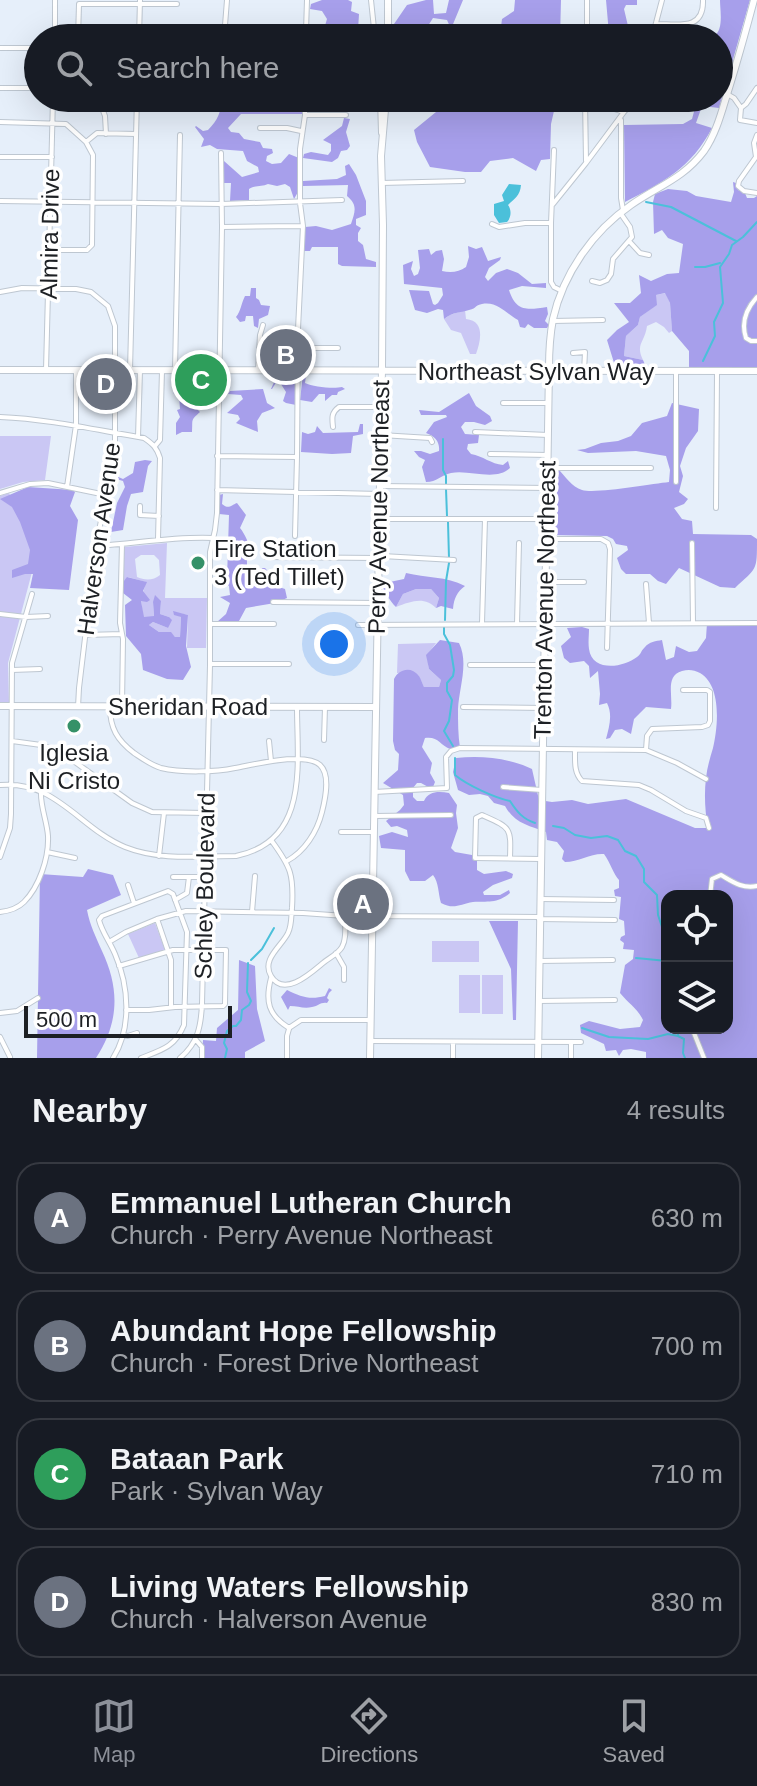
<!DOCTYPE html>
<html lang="en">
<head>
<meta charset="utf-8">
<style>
  :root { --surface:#171b24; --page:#20242c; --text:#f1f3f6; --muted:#9ea1a6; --line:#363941; --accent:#8c9099 }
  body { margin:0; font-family:Helvetica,sans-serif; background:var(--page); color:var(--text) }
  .controls { position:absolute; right:24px; bottom:24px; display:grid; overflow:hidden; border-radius:16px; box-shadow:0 8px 32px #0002 }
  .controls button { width:72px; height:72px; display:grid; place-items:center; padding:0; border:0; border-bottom:2px solid var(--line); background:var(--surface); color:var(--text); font:40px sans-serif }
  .scale { position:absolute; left:24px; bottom:20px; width:208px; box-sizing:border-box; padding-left:8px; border:4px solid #1d2024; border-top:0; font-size:22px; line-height:28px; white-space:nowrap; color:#1d2024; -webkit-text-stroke:6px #fff; paint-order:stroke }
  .you { position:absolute; left:334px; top:644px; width:28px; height:28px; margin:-20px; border:6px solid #fff; border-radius:50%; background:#1a73e8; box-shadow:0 0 0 12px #1a73e833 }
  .badge { display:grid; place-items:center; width:52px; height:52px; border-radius:50%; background:var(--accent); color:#fff; font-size:26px; font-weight:700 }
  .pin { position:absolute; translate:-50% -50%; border:4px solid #fff; box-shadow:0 2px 8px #0006 }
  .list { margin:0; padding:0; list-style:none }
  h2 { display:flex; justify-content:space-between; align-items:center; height:104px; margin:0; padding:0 32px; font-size:34px }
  h2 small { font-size:26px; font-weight:400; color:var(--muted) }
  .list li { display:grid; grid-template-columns:52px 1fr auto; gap:24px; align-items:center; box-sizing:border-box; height:112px; margin:0 16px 16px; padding:0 16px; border:2px solid var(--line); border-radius:24px }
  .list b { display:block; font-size:30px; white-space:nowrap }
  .list p { margin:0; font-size:26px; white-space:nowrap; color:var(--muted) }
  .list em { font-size:26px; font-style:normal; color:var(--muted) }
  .icon { flex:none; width:44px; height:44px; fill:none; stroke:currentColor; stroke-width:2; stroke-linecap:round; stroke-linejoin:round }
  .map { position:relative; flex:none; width:757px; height:1058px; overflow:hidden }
  .search { position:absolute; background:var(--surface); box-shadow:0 8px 32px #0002; left:24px; right:24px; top:24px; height:88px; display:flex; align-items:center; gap:20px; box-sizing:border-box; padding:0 28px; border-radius:44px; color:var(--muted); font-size:30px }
  .sheet { height:616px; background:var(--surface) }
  nav { display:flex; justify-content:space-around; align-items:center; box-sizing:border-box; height:112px; border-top:2px solid var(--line); background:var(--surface); font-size:22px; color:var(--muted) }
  nav a { display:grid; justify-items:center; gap:4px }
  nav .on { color:var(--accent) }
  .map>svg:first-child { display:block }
  .green { fill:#cac7f4; fill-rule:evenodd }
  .forest { fill:#a79feb; fill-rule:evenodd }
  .water { fill:#4bc0da }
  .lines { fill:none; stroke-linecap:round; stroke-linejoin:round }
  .stream { stroke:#4bc0da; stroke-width:2 }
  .minor-casing { stroke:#bec7d1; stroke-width:6 }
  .major-casing { stroke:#bec7d1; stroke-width:8 }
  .minor { stroke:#fff; stroke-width:4 }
  .major { stroke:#fff; stroke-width:6 }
  .poi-dot { fill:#359168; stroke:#fff; stroke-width:3 }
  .labels { text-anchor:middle; stroke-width:7; stroke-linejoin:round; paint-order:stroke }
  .street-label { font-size:24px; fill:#1d2024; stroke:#fff }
  .poi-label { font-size:24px; fill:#1d2024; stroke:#fff; text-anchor:start }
</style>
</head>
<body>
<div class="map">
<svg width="757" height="1058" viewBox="0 0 757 1058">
  <rect width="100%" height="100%" fill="#e6effa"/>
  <path class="green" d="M666 293 670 303 672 331 669 333 664 327 656 322 647 326C645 342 635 344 643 360L624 356 626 336 638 325 640 317 656 305V295Z
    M465 310 466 319C485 321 481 340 476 354H470L461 333 451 330 444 319 450 315Z
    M219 370V393L215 394 212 393H184V371Z
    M0 436H51L45 480 23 482 0 489Z
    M9 493 31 538H41L8 663 9 703H0V496Z
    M167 543 165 598H207L206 648H187L188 615 173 612 181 617 180 637H175L170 632H159L149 625 153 622 168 628 169 617 160 614 161 601 153 602 154 617H143L141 600 146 582 128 577 123 582 124 547ZM141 555H154L159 560 160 575C153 581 144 580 137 577L135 559Z
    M416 589H431L439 598 436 608C425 596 411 601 396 607L403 594Z
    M436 643 427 655 429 669 441 680 439 687H424L418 675 397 673 398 644Z
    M155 923 165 950 139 958 128 934Z
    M432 941H479V962H432Z
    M459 975H480V1013H459Z
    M482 975H503V1014H482Z"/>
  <path class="forest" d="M322 0H348L352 2 351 11 359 14 358 30 351 32 348 38H326L319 34 324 29 327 19 322 11 310 9 311 4Z
    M426 0H433L434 14 446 13 449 0H463L451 29 447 20 433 18 426 29 432 38H393L394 24 407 5Z
    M515 0H561L560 38H478L484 32 501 27 502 19 514 11Z
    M606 0H637V5H626L624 9 628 26 636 27 637 34H609Z
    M720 0H750L719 108 702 106 696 123 712 128C691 168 664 182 625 202L624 125 683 124 692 119 695 108 692 99 673 98H719V38H699C704 37 710 38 714 36 724 30 720 10 720 0Z
    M222 98H244L254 102 261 101 262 98H302V114H241L228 128 231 132 239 133 244 139 260 142 263 148 272 149 273 153 267 156 266 161 272 164 281 163 289 154 299 158 298 192 294 199 290 187 285 184 277 186 268 184C262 187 255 185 249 189V200L230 201 231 183H224V161L242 177 259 172 258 167 247 161 243 151 217 149 210 145 201 147 204 139 195 127 196 126 203 131 208 130C218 120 221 112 222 98Z
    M434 98H557L551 124 550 159 541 160 536 171 513 158 490 161 481 172H465L430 167 417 142 414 130 436 112 433 102Z
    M344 118 350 119 346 132 350 146 347 150 341 151 338 158 332 162 303 158 304 154 311 152 328 155 331 151V144L323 140 342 126Z
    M349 164 356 175 366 201V215L356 219V225L361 228 358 233V241L363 245 366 259 376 262V267L342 266 338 264V247H312L310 251H304L305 227 316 226 332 230 351 224C355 212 358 205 347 196L348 185 303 186V181L337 179 346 175 345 166Z
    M733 182 736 183 738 190 745 193 747 198H754L757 196V372L689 371V351L672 331 670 303 665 293 656 295 657 305 640 317 638 325 626 336 624 356 643 360 646 367 615 366 607 340 617 330 629 322 614 303H630L641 293 639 275 651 281 667 274 679 273 683 244 668 238 662 230 654 234 653 202 655 194 668 189 687 191 696 196 731 202 734 192Z
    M468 246 476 249 482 247 488 261 501 257 500 260 489 268 485 277 488 281 496 273 507 269 518 273 532 284 546 283V288L522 286 509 290C516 312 527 310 547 307L548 314 545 321 549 325 547 328H534L528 324 525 328 520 327 518 320C506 314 498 301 482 304 473 306 478 308 469 310 459 313 453 312 444 319L443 310 438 309 427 313 415 310 409 290 429 291 433 304 435 305 438 303 443 295 442 288 404 284 403 265 413 261 411 269 414 276 418 274 420 268 418 250 429 249 431 255 436 251 442 250 444 259 442 271C451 273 459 272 466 267L469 257Z
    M251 288H256V298L259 300 261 305 270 306 268 315 259 319 258 328 254 326 253 316H246L245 321 240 322 236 317C241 311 241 304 245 296H250Z
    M273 374 297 375 296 405 286 403 283 401 286 392 279 381H277L272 389H271L275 380 272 376Z
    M303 374 306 375 305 383C313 387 334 389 342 387L345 389 338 392 337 395H332L325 401V394H319L312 402 300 400Z
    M186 383H194L215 394 199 399 195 407 200 412C190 421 193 419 192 432H182L176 435V423L180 417 177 410 180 409 179 395 173 393Z
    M263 389 267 403 275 408 262 413 257 421 258 432 236 423 240 419 238 415 227 413 243 399 241 395 228 394 230 391Z
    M469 393 476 406 490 416 492 421 485 425 474 422H465L461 427 465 434 479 435 478 443 468 444 467 449 471 454C483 456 491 464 503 465L508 461 510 468C495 482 469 469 451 473 441 475 437 482 426 482L422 467 425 460 419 457 414 451H421L430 454 439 451C440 442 435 436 426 433L434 422 447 417 446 415H421L419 410 439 412Z
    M672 403 699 409 698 431 686 448 680 466 683 476 679 492 688 499 684 504 674 508 682 519 692 521 693 534 751 535 757 539C757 572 757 567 735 588L720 587 679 568 666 584 658 581 650 574H626L621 569 617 558 628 550 627 546 616 544 613 539 607 536 551 535V472L558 469C565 476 572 487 582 490 596 494 651 484 669 482L670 470 666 456 636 451 588 453 577 450 585 449 601 443 618 441 631 436 642 423 667 416Z
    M360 424H363V434L353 436 351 453 332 454 301 452 302 432 308 434 315 432 317 426 323 433 358 432Z
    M145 460 152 461 148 466 143 492 131 494 127 506 123 530 111 532 117 503 125 487 123 481 113 478 114 475 123 479 133 473 135 462Z
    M28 487 73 490 75 492 70 506 78 520 69 590 30 588 33 574H25L12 578V570L28 564 30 550 20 522 12 507 0 499Z
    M223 494 222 504C229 510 231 505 237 503L246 515 240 528C242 530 246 537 247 540 250 553 242 569 253 578L260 574 262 568H265L276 580 279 587 285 589 287 598 275 603 246 608 239 621 217 622 226 614 230 603 220 597 230 595 229 586 224 582 227 579 229 515 219 514V495Z
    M406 573C426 578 446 576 465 586 457 592 454 598 453 609L441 606 436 608 439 598 431 589H416L403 594 396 607C389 601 386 591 380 584L404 579Z
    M127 577 147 582 143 591 150 600 147 602 141 601 144 617 154 616 153 602 155 595 161 601 160 614 169 617 172 620 168 628 153 622 149 625 159 632H171L175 637H180L181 617 174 615 173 611 188 615 186 646 191 667 183 680 167 679 143 670 141 654 126 636 125 605 132 600 123 593V582Z
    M707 623H757V1058H646V1052L631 1049 623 1050 619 1056 616 1050 606 1051 604 1044 581 1033 580 1025 589 1021 620 1029 640 1027 643 1020C638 1009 628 1003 620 993L625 965 633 959 634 950 623 949 624 943 620 940 621 937 625 935 624 921 619 919 621 897 615 896 614 890 619 888V880C614 875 610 862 604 854 591 853 579 862 565 862L562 859 564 851 557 842 547 840 546 832C529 826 514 823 505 806L494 803 488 796 480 794 469 795 458 790 453 772 456 758C481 755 509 758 532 769L539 800 552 802 572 800 588 804 626 799 695 828H708C705 812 704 794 706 778 707 768 710 758 713 748 718 727 722 686 700 673 694 670 689 669 682 671 665 676 673 695 671 709L646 707 634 719 631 734 622 729 615 730 610 738 606 739C609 727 613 715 607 703L599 705 600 694 598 671 590 678 589 666 584 661 570 663 564 658 561 646 571 637 567 628 582 627 589 629C589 635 588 643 589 649 592 672 623 668 637 657 642 653 640 652 645 647 649 642 656 641 662 640L666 660 674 657 676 646 689 652 697 651 706 638ZM667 896H727V1028H667Z
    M440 640 459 643C469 663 459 688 458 709 458 722 458 735 460 748L450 749C440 745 438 736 425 738L422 747 432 763 430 773 435 782 433 787 430 788 421 783H417L413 788V797L417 801H424C428 791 439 791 449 793L457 805 456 813 458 828 451 848 455 852 472 855 477 861V870L484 874 506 871 513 874 512 878 493 885 483 892 484 895H500L509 890 510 893C497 904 487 901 473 902 460 904 454 910 441 903 438 893 439 883 433 875L425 881H410L405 871V850L381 848 379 836 392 832 408 837 407 830 397 826 391 827 386 821 400 810 404 805 403 795 383 783 398 770 399 754 395 750 393 741 394 679C399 669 411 666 419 676 421 679 422 683 424 687H439L441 680 429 669 426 655Z
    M88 869 113 875 121 895 87 910C90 926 96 937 102 951 120 989 119 1023 96 1058H37L40 874 83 877Z
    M489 921H518L516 1020H513L511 969Z
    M239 960 255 966 257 1009 265 1041 245 1052V1058H202L203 1040 216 1041 217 1028 238 1010Z
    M329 988 332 990 329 993 327 998 329 1000 327 1003C320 1002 319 1006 312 1007 304 1009 298 1006 290 1006L288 1010 281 997 287 990C301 997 310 1000 325 996Z"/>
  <path class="water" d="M509 184 521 185C520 196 515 198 508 205 512 210 511 218 507 222L499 223 494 215V204L504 201 502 195Z"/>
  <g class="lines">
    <path class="stream" d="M646 202 671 207 736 241
      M695 267H705L720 263
      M703 361 715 336 714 322 723 303 720 267 729 254 732 245 743 237 757 222
      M443 439V470L446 476V484
      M446 489 447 516
      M448 522 449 558
      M445 620 446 581 449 563
      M444 627V634L450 645 454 670 453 676 447 683V691L452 700 449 721 444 731 453 746
      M455 758V775C467 785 495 798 510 801 517 812 523 819 535 823
      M553 826 564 828 575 835 591 838 607 836 618 840 625 851 636 856 644 869V882L657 895 658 915 667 942
      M636 958 667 961
      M251 960 262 949 274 928
      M582 1028 609 1037 648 1039 668 1034 678 1036
      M678 1028V1036L684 1039 683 1053 685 1058
      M225 1058 227 1049 224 1043 227 1031 233 1026H236L241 1020 242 1010 249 1005 251 1001 247 992 248 963"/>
    <g class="minor-casing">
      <path id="minor" d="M371 0 375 38
        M656 24C678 24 704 31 703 0
        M225 29 306 31 307 0
        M139 32H184
        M55 38V0
        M78 38 79 4H177
        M139 38 140 0
        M224 38 227 0
        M587 38V0
        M652 38 662 0
        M0 48H38
        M0 88H38
        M727 94 734 98 741 108
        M380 98 381 133
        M585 98 586 161
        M102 108 105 116 106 134
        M600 108H611L624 112
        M741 108 740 120 757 123
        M741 108 746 104 757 88
        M305 115H346
        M621 120V198L623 210
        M0 122 66 124 86 142 93 155 92 245 87 250H50
        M260 128H287L301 131
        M757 135 754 143 756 157 739 181 738 186 744 191 757 193
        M86 142 97 133 136 134
        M554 150 551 223V282L554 287 562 291
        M0 157H52
        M381 183 463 181
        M0 201 221 204 342 200
        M553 204 586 163 624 112 637 98
        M492 224 499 227 525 223H551
        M222 227 303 226
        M629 241 640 253 649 255
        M592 281 600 283 607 280 611 274 613 259 632 237 630 227 621 214
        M0 292 22 288 76 289 91 292 108 306 115 326V449L96 546 79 688 78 707
        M757 297C746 309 741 323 746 338L751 341H757
        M553 321 603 320
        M298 348H338
        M573 353 585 352 584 372
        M46 370 53 98
        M130 370 137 98
        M175 370 180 135
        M258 370 260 335 263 325
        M503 403H548
        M0 417C49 419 96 430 144 438 153 444 157 448 160 458L158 539
        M333 427C332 418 331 413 339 407H381
        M475 432 548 435
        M381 435 430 438 432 442
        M138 437 140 370
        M155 446 160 440 162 371
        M490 454 548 455
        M217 456 297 457
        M547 468H651
        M676 482V372
        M380 486 547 488
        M67 487 76 425V370
        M217 490 380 494
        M0 493 30 484 48 483 106 495
        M140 506V515L159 516
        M716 508 717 372
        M379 519H547
        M295 536 297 457 298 329 303 226 300 203V149L305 115V98
        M547 539H601L608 543 610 549 607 648
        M692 543 693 623
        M122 544 120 623 123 639 122 705
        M96 546C135 544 173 536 213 538
        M266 557 376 558 382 556 454 560
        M546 582H584
        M646 584 649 623
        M273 602 378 603
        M0 614 26 617 48 616
        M482 623 485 519
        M210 624H274
        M517 624 519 543
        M358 625 757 623
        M85 635 122 634
        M210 664H289
        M470 665H544
        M12 670 40 669
        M110 707C110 728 117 740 134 753 143 759 151 765 161 768 181 773 216 772 235 768 253 765 305 751 320 765 331 775 325 800 322 812 317 832 305 851 287 861
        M463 707 544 708
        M324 740 325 707
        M12 741 41 745 61 752 132 803 152 812 205 813
        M269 741 271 761
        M646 750 647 736 652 729 702 727 708 725 710 721V692L707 690H683
        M575 751C575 762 574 773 582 781L639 785 651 790 686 811 706 818 709 828
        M0 785C56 780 79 828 125 847 160 861 199 856 236 856 310 841 297 764 297 707
        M503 787 542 790
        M374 792 447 788 446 757 451 751 460 748 646 750 677 763 706 779
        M374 816 451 815
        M341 832H373
        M271 840C291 867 294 875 292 908 291 916 292 925 288 933 282 946 261 959 271 976 284 998 311 973 323 963 329 958 338 954 342 947 347 938 345 926 345 916
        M47 852 75 858
        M159 856 164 813
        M0 857 10 828 11 814 12 663 32 594
        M510 858C511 827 511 828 482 815L476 818 475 858 540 859
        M173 877H189
        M128 885 134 903
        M710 896 712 879 721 875C733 882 742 889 757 886
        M540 899 614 900
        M175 900 187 893 189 877H206
        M0 912C9 911 17 909 24 902 39 887 49 858 48 836 47 821 40 806 41 791
        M252 912 255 876
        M157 919 171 960V1007
        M539 919 615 920
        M109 942 126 932 157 919 186 911 303 913 345 916 539 917
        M336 953 344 967V980
        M539 961 613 960
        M119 966 173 950H226L225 1004 223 1006 175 1007 149 1010H126
        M271 978C265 1001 268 1015 289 1028
        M539 1001 615 1000
        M0 1013 17 1011 38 998
        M289 1028 301 1020H370
        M692 1028 704 1058
        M123 1035 128 1036 137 1033
        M0 1037 10 1057
        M196 1040 202 1047V1058
        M370 1041 581 1042
        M113 1058C132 1028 129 986 115 954 110 942 102 932 99 920L102 916 168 891 173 894 187 932 184 1025C175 1047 162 1050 141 1058
        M180 1058C198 1043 201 1026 202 1004L210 665V552L215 530 217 513 222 227 221 153
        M287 1058V1036L289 1029
        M453 1058V1042
        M571 1058V1043"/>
    </g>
    <g class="major-casing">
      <path id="major" d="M388 38V0
        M0 370 757 371
        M0 706 376 707
        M370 1058 382 368 383 225 381 156 386 98
        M538 1058 549 368C549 351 550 335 553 319 563 274 593 231 631 205 658 186 683 179 704 151 717 132 722 110 729 88 738 59 746 30 754 0"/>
    </g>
    <use href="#minor" class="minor"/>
    <use href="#major" class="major"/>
  </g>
  <g class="poi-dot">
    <circle cx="198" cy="563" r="8"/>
    <circle cx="74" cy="726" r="8"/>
  </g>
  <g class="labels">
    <g class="street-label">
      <text transform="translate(50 234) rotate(-89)" y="8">Almira Drive</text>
      <text x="536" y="380">Northeast Sylvan Way</text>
      <text transform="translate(379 507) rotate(-89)" y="8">Perry Avenue Northeast</text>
      <text transform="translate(99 539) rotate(-82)" y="8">Halverson Avenue</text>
      <text transform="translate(545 600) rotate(-89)" y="8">Trenton Avenue Northeast</text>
      <text x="188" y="715">Sheridan Road</text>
      <text transform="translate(205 886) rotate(-89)" y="8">Schley Boulevard</text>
    </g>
    <g class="poi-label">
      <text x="214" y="557">Fire Station<tspan x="214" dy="28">3 (Ted Tillet)</tspan></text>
      <text x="74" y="761" text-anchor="middle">Iglesia<tspan x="74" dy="28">Ni Cristo</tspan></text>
    </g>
  </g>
</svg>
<div class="controls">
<button><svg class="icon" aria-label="locate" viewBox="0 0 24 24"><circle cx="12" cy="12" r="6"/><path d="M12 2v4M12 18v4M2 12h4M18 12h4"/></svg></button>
<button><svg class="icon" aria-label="layers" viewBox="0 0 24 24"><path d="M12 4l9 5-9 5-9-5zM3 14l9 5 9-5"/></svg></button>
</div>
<div class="scale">500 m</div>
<div class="you"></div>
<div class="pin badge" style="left:363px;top:904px;background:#6b7280">A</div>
<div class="pin badge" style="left:286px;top:355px;background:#6b7280">B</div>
<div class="pin badge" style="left:201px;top:380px;background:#2e9e5b">C</div>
<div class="pin badge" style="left:106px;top:384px;background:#6b7280">D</div>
<div class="search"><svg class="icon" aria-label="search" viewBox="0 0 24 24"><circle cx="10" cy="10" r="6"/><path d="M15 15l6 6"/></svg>Search here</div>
</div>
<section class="sheet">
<h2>Nearby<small>4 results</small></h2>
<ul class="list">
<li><span class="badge" style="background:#6b7280">A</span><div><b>Emmanuel Lutheran Church</b><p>Church · Perry Avenue Northeast</p></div><em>630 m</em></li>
<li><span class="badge" style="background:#6b7280">B</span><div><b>Abundant Hope Fellowship</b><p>Church · Forest Drive Northeast</p></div><em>700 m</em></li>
<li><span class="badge" style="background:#2e9e5b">C</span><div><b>Bataan Park</b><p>Park · Sylvan Way</p></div><em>710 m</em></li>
<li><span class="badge" style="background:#6b7280">D</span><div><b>Living Waters Fellowship</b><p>Church · Halverson Avenue</p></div><em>830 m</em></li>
</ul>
</section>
<nav>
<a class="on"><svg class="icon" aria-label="map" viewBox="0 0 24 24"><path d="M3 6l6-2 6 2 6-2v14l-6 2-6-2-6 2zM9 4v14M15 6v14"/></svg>Map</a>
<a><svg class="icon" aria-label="directions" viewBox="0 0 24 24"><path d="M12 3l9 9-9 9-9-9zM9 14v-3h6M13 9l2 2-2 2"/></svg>Directions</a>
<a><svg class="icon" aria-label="saved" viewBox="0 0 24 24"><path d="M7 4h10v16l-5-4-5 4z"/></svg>Saved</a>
</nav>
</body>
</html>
